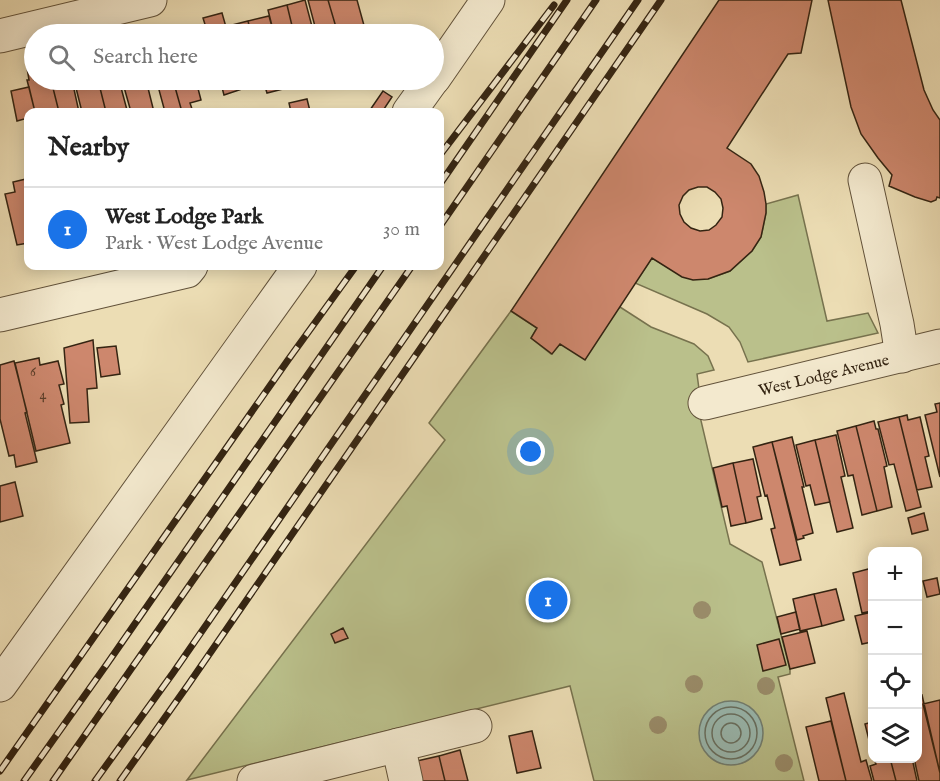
<!DOCTYPE html>
<html lang="en">
<head>
<meta charset="utf-8">
<style>
  :root { --surface:#fff; --page:#f6f6f6; --text:#222; --muted:#767676; --line:#e0e0e0; --accent:#1a73e8 }
  body { margin:0; font-family:"IM FELL English",serif; background:var(--page); color:var(--text) }
  .controls { position:absolute; right:18px; bottom:18px; display:grid; overflow:hidden; border-radius:12px; box-shadow:0 3px 15px #0003 }
  .controls button { width:54px; height:54px; display:grid; place-items:center; padding:0; border:0; border-bottom:2px solid var(--line); background:var(--surface); color:var(--text); font:30px sans-serif }
  .you { position:absolute; left:531px; top:452px; width:21px; height:21px; margin:-15px; border:4px solid #fff; border-radius:50%; background:#1a73e8; box-shadow:0 0 0 9px #1a73e833 }
  .badge { display:grid; place-items:center; width:39px; height:39px; border-radius:50%; background:var(--accent); color:#fff; font-size:20px; font-weight:700 }
  .pin { position:absolute; translate:-50% -50%; border:3px solid #fff; box-shadow:0 2px 6px #0006 }
  .list { margin:0; padding:0; list-style:none }
  h2 { display:flex; justify-content:space-between; align-items:center; height:78px; margin:0; padding:0 24px; font-size:26px }
  h2 small { font-size:20px; font-weight:400; color:var(--muted) }
  .list li { display:grid; grid-template-columns:39px 1fr auto; gap:18px; align-items:center; box-sizing:border-box; height:84px; padding:0 24px; border-top:2px solid var(--line) }
  .list b { display:block; font-size:22px; white-space:nowrap }
  .list p { margin:0; font-size:20px; white-space:nowrap; color:var(--muted) }
  .list em { font-size:20px; font-style:normal; color:var(--muted) }
  .icon { flex:none; width:33px; height:33px; fill:none; stroke:currentColor; stroke-width:2; stroke-linecap:round; stroke-linejoin:round }
  .map { position:relative; flex:none; width:940px; height:781px; overflow:hidden }
  .search { position:absolute; background:var(--surface); box-shadow:0 3px 15px #0003; left:24px; top:24px; width:420px; height:66px; display:flex; align-items:center; gap:15px; box-sizing:border-box; padding:0 21px; border-radius:33px; color:var(--muted); font-size:22px }
  .panel { position:absolute; background:var(--surface); box-shadow:0 3px 15px #0003; left:24px; top:108px; width:420px; height:162px; border-radius:12px }
  .map>svg:first-child { display:block }
  .green { fill:#bac08b; stroke:#77724e; stroke-width:1.5 }
  .water { fill:#9abbb3; stroke:#717f73; stroke-width:1.5 }
  .lines { fill:none; stroke-linecap:round; stroke-linejoin:round }
  .shore { stroke:#677062; stroke-width:1.5 }
  .building { fill:#cd876d; stroke:#342412; stroke-width:1.5; fill-rule:evenodd }
  .minor-casing { stroke:#62523a; stroke-width:35 }
  .minor { stroke:#f3e9ce; stroke-width:33 }
  .rail-casing { stroke:#342412; stroke-width:7 }
  .rail { stroke:#f3e9ce; stroke-width:4.5; stroke-dasharray:14; stroke-linecap:butt }
  .tree { fill:#9a8d6b }
  .labels { text-anchor:middle; stroke-width:6; stroke-linejoin:round; paint-order:stroke }
  .number-label { font-size:14px; fill:#5a3d29 }
  .street-label { font-size:16px; fill:#342412; stroke:#f3e9ce }
</style>
</head>
<body>
<div class="map">
<svg width="940" height="781" viewBox="0 0 940 781">
  <rect width="100%" height="100%" fill="#ecddb4"/>
  <filter id="stains"><feTurbulence type="fractalNoise" baseFrequency=".00333" numOctaves="4"/><feColorMatrix values="0 0 0 0 .2 0 0 0 0 .09 0 0 0 0 .02 0 0 0 .5 -.17"/></filter>
  <radialGradient id="worn" r=".72"><stop offset=".6" stop-color="#630" stop-opacity="0"/><stop offset="1" stop-color="#630" stop-opacity=".3"/></radialGradient>
  <path class="green" d="M798 195 827 321 868 313 878 333 748 362 740 342 729 327 707 314 635 283 652 258 682 276 708 279 730 271 752 251 761 237 766 213V204Z
    M620 307 651 327 694 344 708 356 714 370 697 374 701 404 698 408 730 544 762 562 790 669V674L778 677 804 781H594L570 686 187 780 445 440 429 423 511 311 537 328 531 338 551 354 560 344Z"/>
  <path class="water" d="M699 733a32 32 0 1 1 64 0a32 32 0 1 1-64 0Z"/>
  <g class="lines">
    <path class="shore" d="M705 733a26 26 0 1 1 52 0a26 26 0 1 1-52 0Z
      M712 733a19 19 0 1 1 38 0a19 19 0 1 1-38 0Z
      M721 733a10 10 0 1 1 20 0a10 10 0 1 1-20 0Z"/>
  </g>
  <path class="building" d="M305 0 314 34H294L287 5Z
    M308 0H328L338 34H323V32L317 34Z
    M328 0H357L365 29 359 31 360 34H338Z
    M719 0H812L801 53 788 54 727 148 751 164 759 176 764 192 766 204V213L761 237 752 251 730 271 708 279 693 280 682 277 652 258 585 360 560 344 552 354 531 338 537 328 511 311ZM698 187H707L715 192 721 199 723 208 722 217 716 225 709 230 700 231 691 228 684 222 680 214 679 205 683 196 689 190Z
    M828 0H901L924 90 933 110 940 120V198L937 197 936 200 931 202 915 197 889 186 892 175 878 158 861 134 851 107Z
    M287 5 294 34H274L268 10Z
    M222 13 228 34H208L203 18Z
    M269 16 274 34H251L248 21Z
    M248 21 251 34H230L228 26Z
    M206 26 208 34H186L185 32Z
    M34 66V80H51L59 112H35L27 80H29L27 68Z
    M51 80H72L79 112H59Z
    M74 80H98L106 112H82Z
    M98 80H119L127 110 117 112H106Z
    M122 80H151L153 87 148 88 154 112H131Z
    M151 80H173L182 112H165L158 86 153 87Z
    M173 80H198L196 81 201 100 190 103 193 112H182Z
    M220 80H240L242 89 224 95Z
    M263 80H284L287 88 267 93Z
    M389 80H403L397 88 388 82Z
    M29 87 35 112H28V118L17 121 11 91Z
    M383 91 392 97 382 112H374L370 110Z
    M307 99 310 111 309 112H291L289 103Z
    M26 179 28 190V243L17 245 5 194 15 192 13 182Z
    M93 340 97 388 87 389 89 422 70 423 64 348Z
    M116 346 120 374 101 377 97 348Z
    M39 358 40 365 58 361 64 384 59 385 64 404 61 405 70 443 36 451 15 363Z
    M14 361 27 412 25 413 37 462 16 467 14 455 9 456 0 419V365Z
    M940 403V477L925 415 937 412 935 404Z
    M907 415 908 420 920 417 929 456 925 457 932 487 917 490 899 417Z
    M899 417 921 507 906 511 894 464 889 465 878 422Z
    M874 421 876 429H878L887 466 884 467 892 507 877 511 856 426Z
    M856 426 877 511 862 515 853 475 848 476 837 431Z
    M836 435 845 476 841 477 853 528 837 532 815 440Z
    M792 437 804 487H802L813 533 803 536 804 538 797 540 772 442Z
    M815 440 830 502 815 505 810 485 806 486 796 445Z
    M772 442 801 560 780 565 771 529 775 528 767 495 765 496 753 447Z
    M753 459 761 496 757 497 762 519 746 523 733 463Z
    M733 463 746 523 731 526 727 506 722 507 713 468Z
    M15 482 23 516 0 522V486Z
    M924 513 928 530 912 534 908 518Z
    M872 568V611L862 613 853 573Z
    M937 578 940 594 927 597 923 581Z
    M836 589 844 620 822 626 814 594Z
    M814 594 822 626 800 631 793 599Z
    M796 612 800 629 781 634 777 617Z
    M872 612V642L862 644 855 616Z
    M343 628 348 638 335 643 331 634Z
    M807 631 815 663 790 669 782 637Z
    M779 639 786 665 763 671 757 645Z
    M844 693 861 762 866 760 872 781H846L826 698Z
    M922 695 940 773V781H919L914 758H918V696Z
    M940 700V773L923 704Z
    M831 721 846 781H819L806 727Z
    M872 722V752L865 724Z
    M532 731 541 768 517 773 509 736Z
    M460 750 468 781H445L439 756Z
    M439 756 445 781H413L408 763Z
    M874 758H890L896 781H874L870 766 876 764Z
    M890 758H912L917 781H896Z"/>
  <g class="lines">
    <g class="minor-casing">
      <g id="minor">
        <path d="M0 36 150 0"/>
        <path d="M434 78 488 0"/>
        <path d="M409 112 432 80"/>
        <path d="M865 180 897 324 902 356"/>
        <path d="M0 315 187 271 191 266"/>
        <path id="s1" d="M705 403 940 346"/>
        <path d="M0 685 300 266"/>
        <path d="M398 745 406 781"/>
        <path d="M254 781 475 726"/>
      </g>
    </g>
    <use href="#minor" class="minor"/>
    <g class="rail-casing">
      <path id="rail" d="M440 155 554 5
        M440 184 567 0
        M440 226 596 0
        M0 771 288 360 356 266
        M24 781 107 664 383 266
        M53 781 412 266
        M95 781 173 673 638 0
        M120 781 188 685 661 0"/>
    </g>
    <use href="#rail" class="rail"/>
  </g>
  <g class="tree">
    <circle cx="702" cy="610" r="9"/>
    <circle cx="694" cy="684" r="9"/>
    <circle cx="766" cy="686" r="9"/>
    <circle cx="658" cy="725" r="9"/>
    <circle cx="784" cy="763" r="9"/>
  </g>
  <g class="labels">
    <g class="number-label">
      <text x="33" y="376">6</text>
      <text x="43" y="399">4</text>
    </g>
    <g class="street-label">
      <text dy="6" stroke="none"><textPath href="#s1" startOffset="122">West Lodge Avenue</textPath></text>
    </g>
  </g>
  <rect width="100%" height="100%" filter="url(#stains)"/>
  <rect width="100%" height="100%" fill="url(#worn)"/>
</svg>
<div class="controls">
<button>+</button>
<button>−</button>
<button><svg class="icon" aria-label="locate" viewBox="0 0 24 24"><circle cx="12" cy="12" r="6"/><path d="M12 2v4M12 18v4M2 12h4M18 12h4"/></svg></button>
<button><svg class="icon" aria-label="layers" viewBox="0 0 24 24"><path d="M12 4l9 5-9 5-9-5zM3 14l9 5 9-5"/></svg></button>
</div>
<div class="you"></div>
<div class="pin badge" style="left:548px;top:600px">1</div>
<div class="search"><svg class="icon" aria-label="search" viewBox="0 0 24 24"><circle cx="10" cy="10" r="6"/><path d="M15 15l6 6"/></svg>Search here</div>
<section class="panel">
<h2>Nearby<small></small></h2>
<ul class="list">
<li><span class="badge">1</span><div><b>West Lodge Park</b><p>Park · West Lodge Avenue</p></div><em>30 m</em></li>
</ul>
</section>
</div>
</body>
</html>
